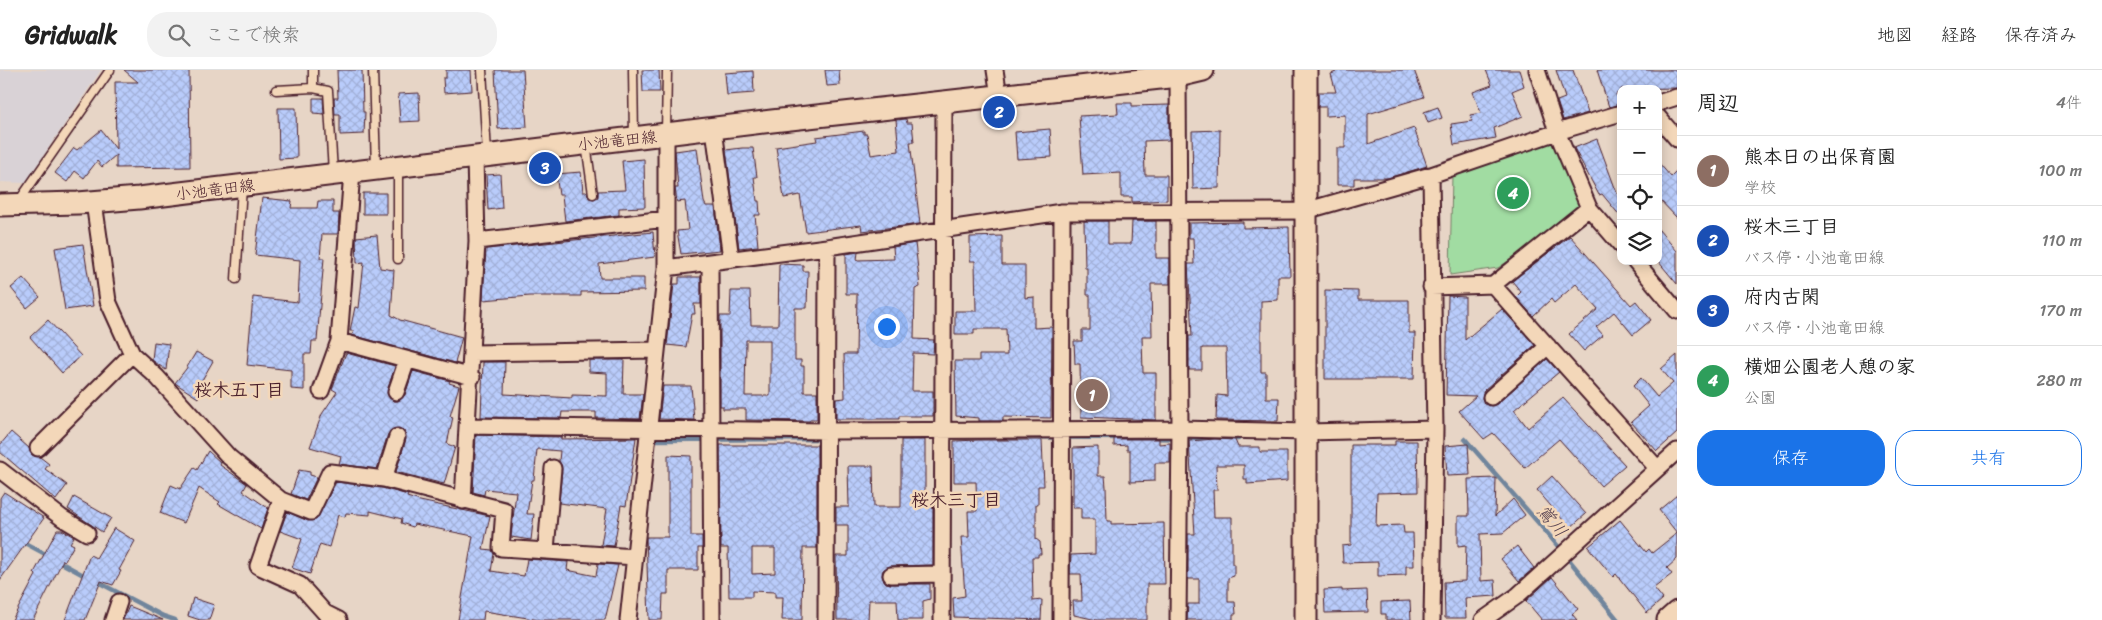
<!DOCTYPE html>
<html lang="ja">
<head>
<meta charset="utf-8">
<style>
  :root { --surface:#fff; --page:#f2f2f2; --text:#222; --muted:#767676; --line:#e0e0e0; --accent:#1a73e8 }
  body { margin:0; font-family:Sriracha,"Klee One",sans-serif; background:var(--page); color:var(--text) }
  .controls { position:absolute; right:15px; top:15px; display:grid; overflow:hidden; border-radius:10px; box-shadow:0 2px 12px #0003 }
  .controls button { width:45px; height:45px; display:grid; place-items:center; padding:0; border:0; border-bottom:1px solid var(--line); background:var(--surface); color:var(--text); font:25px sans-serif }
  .you { position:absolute; left:886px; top:256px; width:18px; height:18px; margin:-12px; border:4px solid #fff; border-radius:50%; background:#1a73e8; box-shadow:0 0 0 8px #1a73e833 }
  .badge { display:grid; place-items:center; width:32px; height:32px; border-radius:50%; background:var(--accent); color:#fff; font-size:16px; font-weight:700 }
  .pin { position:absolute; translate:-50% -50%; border:2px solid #fff; box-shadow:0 1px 5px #0006 }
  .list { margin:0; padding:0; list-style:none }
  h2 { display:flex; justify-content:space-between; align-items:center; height:65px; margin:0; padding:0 20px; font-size:21px }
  h2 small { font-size:16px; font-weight:400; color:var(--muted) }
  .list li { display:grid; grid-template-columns:32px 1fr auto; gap:15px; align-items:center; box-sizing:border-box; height:70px; padding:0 20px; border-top:1px solid var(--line) }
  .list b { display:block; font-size:19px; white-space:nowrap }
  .list p { margin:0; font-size:16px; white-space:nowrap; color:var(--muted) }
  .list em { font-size:16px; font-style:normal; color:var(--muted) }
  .actions { display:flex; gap:10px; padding:15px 20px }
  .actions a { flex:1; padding:11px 0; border:1px solid var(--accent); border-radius:20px; text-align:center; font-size:18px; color:var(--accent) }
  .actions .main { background:var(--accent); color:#fff }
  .icon { flex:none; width:28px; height:28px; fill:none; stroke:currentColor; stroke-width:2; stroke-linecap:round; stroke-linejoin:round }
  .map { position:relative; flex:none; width:1677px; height:550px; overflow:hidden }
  header { display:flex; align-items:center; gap:30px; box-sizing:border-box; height:70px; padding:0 25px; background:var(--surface); border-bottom:1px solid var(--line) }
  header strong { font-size:24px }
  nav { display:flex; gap:28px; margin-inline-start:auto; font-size:18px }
  .search { width:350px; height:45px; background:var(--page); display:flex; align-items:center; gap:12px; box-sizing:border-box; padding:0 18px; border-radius:20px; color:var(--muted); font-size:19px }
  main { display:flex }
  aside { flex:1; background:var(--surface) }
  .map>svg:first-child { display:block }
  .built { fill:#d9d2d6 }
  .park { fill:#a1dca2; stroke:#767e66 }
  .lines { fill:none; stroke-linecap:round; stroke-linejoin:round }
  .stream { stroke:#6f859c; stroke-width:4.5 }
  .building { fill:url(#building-cross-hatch); stroke:#4a1f2b; fill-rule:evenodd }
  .lane-casing { stroke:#4a1f2b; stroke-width:11 }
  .street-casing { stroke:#4a1f2b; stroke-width:19 }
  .secondary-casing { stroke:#4a1f2b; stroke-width:25 }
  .lane { stroke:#f3d7b9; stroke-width:8 }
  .street { stroke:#f3d7b9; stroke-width:15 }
  .secondary { stroke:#f3d7b9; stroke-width:21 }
  .labels { text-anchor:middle; stroke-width:5; stroke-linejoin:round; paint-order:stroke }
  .street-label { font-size:16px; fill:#4a1f2b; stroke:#f3d7b9 }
  .neighbourhood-label { font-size:18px; font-weight:bold; fill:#4a1f2b; stroke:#f3d7b9 }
  .water-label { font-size:18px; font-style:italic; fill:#564151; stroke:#f3d7b9 }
</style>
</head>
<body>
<header>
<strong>Gridwalk</strong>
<div class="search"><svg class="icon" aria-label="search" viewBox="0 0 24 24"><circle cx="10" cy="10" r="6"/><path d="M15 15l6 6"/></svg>ここで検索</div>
<nav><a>地図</a><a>経路</a><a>保存済み</a></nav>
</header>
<main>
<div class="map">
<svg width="1677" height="550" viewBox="0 0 1677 550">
  <defs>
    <pattern id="building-cross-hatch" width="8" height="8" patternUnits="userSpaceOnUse" patternTransform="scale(1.25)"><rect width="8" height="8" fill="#b9ccfb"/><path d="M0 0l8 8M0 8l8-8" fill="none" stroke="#a1afd7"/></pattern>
  </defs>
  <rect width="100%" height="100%" fill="#e7d5c6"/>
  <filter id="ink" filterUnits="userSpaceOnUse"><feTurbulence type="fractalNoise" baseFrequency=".02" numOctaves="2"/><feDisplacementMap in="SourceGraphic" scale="10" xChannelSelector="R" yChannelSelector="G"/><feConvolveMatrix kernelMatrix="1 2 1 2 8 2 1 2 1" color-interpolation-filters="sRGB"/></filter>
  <g filter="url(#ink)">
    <path class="built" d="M0 0H101L25 113 0 112Z"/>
    <path class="park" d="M1555 71 1581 141 1498 198 1450 205 1452 105Z"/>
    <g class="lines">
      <path class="stream" d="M1008 367 1238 369
        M1465 369 1548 464 1618 550
        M657 370 823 369
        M21 471 49 486
        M56 490 87 507
        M96 511 163 546 175 550"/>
    </g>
    <path class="building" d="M124 0H189L190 97 116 98V85L102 97 97 91 84 108 75 101 67 112 55 103 74 78 77 80 101 60 116 79 115 12H138Z
      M337 0H362L363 42H365L364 64 340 65V44H335L334 28H338Z
      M446 0H471L472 21 444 23 443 8H446Z
      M495 0H523L527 57 498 59Z
      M642 0H659L660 22H643Z
      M825 0H839L840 15 827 16Z
      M1335 0H1414L1424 27 1368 44V74L1414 58 1427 96 1388 108H1354V115H1337V78H1345V45L1326 46V37H1318V22H1336L1331 4 1336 2Z
      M1486 0H1519L1524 16 1512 21 1523 46 1494 58 1496 68 1454 75 1451 54 1472 51 1470 45 1481 43 1473 22 1492 15Z
      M1556 0H1573L1588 43 1563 50 1557 31 1565 28Z
      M1597 0H1677V18L1621 19V22L1616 24 1620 34 1609 37Z
      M753 1 754 23 727 25 725 3Z
      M419 23 420 51 400 52 398 24Z
      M313 28H323L324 44 313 43Z
      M1117 33H1132V36L1169 35V70L1144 71 1145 105H1167V130L1132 132V127H1121V103L1083 105 1079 46 1118 44Z
      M1438 37 1442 48 1428 53 1424 42Z
      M278 38H296L297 88 279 89Z
      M906 49 907 53H912L914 72H910L920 154 862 161 861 155 806 162 800 125 784 128 776 77 817 71 816 67 864 61V64H867L871 85 899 81 896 50Z
      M1050 59 1052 87 1017 89 1015 62Z
      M1220 60 1219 118 1193 119 1192 61Z
      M1597 69 1621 134V147L1602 124 1599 125 1574 78Z
      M697 78 704 132 706 136H715L720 180 681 184 677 161 688 160 685 131 677 132 675 118H678L675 81Z
      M742 78H753L757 107H754L757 131H759L760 145H755L758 176 739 178 726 80Z
      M644 89 645 137 619 138V145L565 151 562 125H559L556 104 581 102 583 122H587L589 128 594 129 598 127V121L625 120 622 91Z
      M1658 92 1671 107 1677 101V148L1658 128Z
      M500 104 502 138 488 140 486 105Z
      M363 123H386V144H363Z
      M262 128 292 131 291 138H317L318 131H333V143H339L338 164H322L320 188H324L317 271H312L311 284H304V320L291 319V300L247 295 253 227 298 232 300 190 255 185Z
      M1084 151H1108V174H1131L1132 151H1156V188H1170V214H1151L1152 266H1142L1143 303H1156V350L1081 347 1080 294H1075L1074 271H1082V260H1090V225H1087V198H1085Z
      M1243 152V158L1289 157 1290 206H1278V230L1261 231V302H1266V328H1279L1278 351 1216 350 1217 325 1227 326 1226 278H1202V300H1189V266H1192L1188 194H1194L1193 168H1189V153Z
      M1658 159 1677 181V214L1658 191Z
      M653 162 655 187 599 194 600 208H644V221L581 222V226H530L483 230 486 179Z
      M377 165 380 198 394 200 391 245 400 250 462 267 455 293 352 265 354 261H350L355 237 359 238 364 192 357 193 356 167Z
      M1002 166V195H1025V228L1034 227V258L1052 257 1051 348 1003 347V351H979V348L956 346 955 291H979V285H1007L1006 259H974V264H955V241H976L975 191H970V167Z
      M1570 166 1631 235 1636 231 1651 250 1633 265 1614 242 1596 257 1603 265 1584 281 1569 264 1598 239 1576 214 1554 233 1551 229 1533 246 1516 227 1521 222 1512 211Z
      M915 173 920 217 915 219 914 269 934 270 933 284 913 283 912 321H933V346H899V349H836V329L845 328 844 284H856L857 224H846V184L858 182 857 190 894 189 893 177Z
      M83 174 93 236 65 240 55 178Z
      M779 194 803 195V201H808L807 238H795V290H801V296H804V322H817V349H810V351L746 350V339H723V336H720V246H730L731 221H750L751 255H778ZM746 270H770V326H745Z
      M679 207H701V234H694L695 244H692L686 277 667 275 674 214H679Z
      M23 208 40 227 27 238 11 218Z
      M1325 220 1358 221V230H1409V263H1415L1414 309H1325Z
      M1448 226 1465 227V270L1502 239 1535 275 1484 320 1482 328 1484 334 1492 336 1497 334 1547 289 1559 302 1514 340 1528 358 1563 328 1625 395 1601 416 1559 369 1525 398 1493 363 1484 369 1459 341 1476 326 1446 325Z
      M48 250 81 286 62 303 30 267Z
      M154 272 169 274 166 300 152 290Z
      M196 282 213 291 202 310 204 312 198 328 175 313 186 299Z
      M346 283 395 296 387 323 393 331H398L405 325 413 301 450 311 449 313 459 316 450 346 453 347 447 374 455 377 444 414 396 402 406 369 404 361 399 358 391 360 388 364 377 399 339 394 341 386 310 377 322 344 337 322 332 319Z
      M1677 285V363L1657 381 1631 352 1649 336 1633 316 1641 308 1657 327 1673 313 1661 299Z
      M589 290H624L623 324H643L640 349 596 348V342H562L561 348 481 347 483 292H505L504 324 572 328V325L607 326V303L589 302Z
      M663 316H691L694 350 659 349Z
      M11 362 29 378 32 385 40 387 49 394 45 399 67 415 56 430 0 382V375Z
      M476 365 561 367V369L636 368 626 436 621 435 614 476 601 475 607 439 559 433 562 399 559 391 560 381 537 379 534 410H532L527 444H534L531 470 511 467 516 422 485 419 484 425 473 422Z
      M1114 369H1159V374L1170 373V393H1155V411L1130 412V380H1127V375L1114 376Z
      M1215 369 1235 370 1238 377H1260V382H1287V411L1247 414V409H1244V395H1216L1217 420H1213L1214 447H1232V494H1234V506L1228 508V532H1235L1236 544H1233V550H1187L1188 534H1199V509H1188V464H1195L1189 371Z
      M901 370H925V436H932L933 439V495L890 496 883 500 882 506 886 513 891 514H930V529L923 531V550H898L897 530H869L868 550H837L836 486H848V455H836V437H849L848 396H873L874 437H901Z
      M979 370H1042L1044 416H1038V434H1036V469L1040 472 1041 484H1038V487H1032L1033 531 1042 530 1041 550 954 547 953 528 965 526 961 467H969L968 441H977L976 412H954V371Z
      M1395 371H1417L1418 422 1377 423 1376 456 1403 455 1404 463H1413L1414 496H1406V505L1378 506V492L1343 493 1342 476 1351 475V375H1395Z
      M1468 374 1470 405 1447 406 1445 376Z
      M720 375H817V478H803L802 550H782L783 527H775V522L752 521V527H729L728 478H721ZM752 478H775V503L752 504Z
      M1098 377V406H1105L1106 417 1107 451H1111V454L1164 453 1165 514H1147V550H1097L1074 545 1073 531H1082L1081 504H1070L1071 485 1095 484V449H1081V438H1073V378Z
      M208 381 221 393 220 395 247 414 243 421 268 438 261 459 218 434 220 432 199 418 184 453 160 443 171 415 180 419 194 398 197 400Z
      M668 385 691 386V466H702V478H698V500H668V524H663L662 550H649L646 467H668Z
      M299 400 310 402V405L317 407 306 430 291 424Z
      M1552 406 1586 444 1570 458 1537 420Z
      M1496 408 1495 446 1513 429 1525 445 1503 463 1480 464 1481 511 1495 510 1496 526 1465 528 1466 548H1445L1444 512 1465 511 1466 475 1458 476V446H1469L1468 409Z
      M336 412 382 418 408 425 407 427 420 431 490 446 483 479 492 480 494 484 491 501 524 506 527 489 568 492 567 500 596 506 598 494 618 495 605 550H540L484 541 483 550H458L473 466 414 454 413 457 401 453 402 449 370 441V445L346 443 345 447 338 445 329 477 320 474 310 504 292 498 302 469 280 461 287 442 308 451 316 450Z
      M4 422 44 448 0 510V428Z
      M1677 425V489L1667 498 1672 504 1654 518 1663 529 1647 543 1616 504 1613 507 1588 477 1620 450 1646 482 1649 479 1652 483 1677 463 1659 440Z
      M74 427 111 448 102 462 68 439Z
      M114 458 135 471 119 500 121 501 113 515 101 511 85 550H65L90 485 96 488Z
      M57 460H62L74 467 70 473 74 475 65 491 63 490 33 550H12L36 505 34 503Z
      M1517 476 1534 498 1519 511 1501 489Z
      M1552 507 1578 539 1572 544 1577 550H1542L1526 531Z
      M1342 519V521L1367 520 1368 542 1325 543 1324 520Z
      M193 528 214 535 209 550H200L188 546Z
      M1410 531 1411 550H1386V544H1381V532Z
      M129 536 163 550H123Z"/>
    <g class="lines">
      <g class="lane-casing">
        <path id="lane" d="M313 0V18L328 21 333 102
          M373 0 376 98
          M482 0 487 83
          M633 0 634 67
          M276 20 313 18
          M666 63 667 0
          M586 74 593 124
          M398 97V189
          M19 131 110 0
          M236 209 242 117"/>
      </g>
      <g class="street-casing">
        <path id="street" d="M995 0 999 26
          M1537 0 1557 62 1589 138 1621 175
          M1178 6 1180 359 1178 550
          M1658 33 1677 27
          M1658 47 1677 69
          M714 59 731 189
          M1431 105 1435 359 1432 550
          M94 132 108 231 132 284 157 307 229 387 281 430 311 442 330 402 384 409 504 440 501 478 635 487
          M477 171 666 149
          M1635 191 1677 241
          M666 198 710 192
          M1493 215 1657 398
          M1431 217 1493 215 1589 138
          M339 271 472 307
          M473 283 656 280
          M321 321 339 271 352 102
          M396 322 407 290
          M1491 327 1548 276
          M468 356 827 361 1180 359 1307 362 1435 359
          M38 378 132 284
          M0 400 62 448 87 463
          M384 409 397 367
          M281 430 258 496 300 515 325 543 339 550
          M463 431 477 171 475 87
          M546 480 553 398
          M891 505 942 504
          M113 550 119 532
          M628 550 666 198V65
          M712 550 710 192 827 177
          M826 550 827 177 1062 142 1305 141 1431 105 1557 62 1621 43
          M942 550 944 32
          M1061 550 1062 142
          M1483 550 1517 526 1677 381"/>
      </g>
      <g class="secondary-casing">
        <path id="secondary" d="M0 135 78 133 139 128 772 51 1178 6 1203 0
          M1306 550V0
          M1668 550 1677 542"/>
      </g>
      <use href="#lane" class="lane"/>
      <use href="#street" class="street"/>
      <use href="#secondary" class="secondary"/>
    </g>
  </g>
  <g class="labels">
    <g class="street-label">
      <text transform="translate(617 70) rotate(-6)" y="6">小池竜田線</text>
      <text transform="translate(215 119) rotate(-7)" y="6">小池竜田線</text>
    </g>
    <g class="neighbourhood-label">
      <text x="239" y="326">桜木五丁目</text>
      <text x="956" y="436">桜木三丁目</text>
    </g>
    <g class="water-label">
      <text transform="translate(1552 451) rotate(50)" y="6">鴬川</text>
    </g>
  </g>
</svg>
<div class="controls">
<button>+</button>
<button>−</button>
<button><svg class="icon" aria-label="locate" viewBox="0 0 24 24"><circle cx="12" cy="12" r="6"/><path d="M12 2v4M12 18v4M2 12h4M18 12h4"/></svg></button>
<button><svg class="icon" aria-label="layers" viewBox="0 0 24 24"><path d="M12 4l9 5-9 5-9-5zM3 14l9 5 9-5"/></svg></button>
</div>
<div class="you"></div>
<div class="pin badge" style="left:1092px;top:325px;background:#8d6e63">1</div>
<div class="pin badge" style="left:999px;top:42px;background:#1a4fb4">2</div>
<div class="pin badge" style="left:545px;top:98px;background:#1a4fb4">3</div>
<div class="pin badge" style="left:1513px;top:123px;background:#2e9e5b">4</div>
</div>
<aside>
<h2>周辺<small>4件</small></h2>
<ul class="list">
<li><span class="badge" style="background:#8d6e63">1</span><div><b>熊本日の出保育園</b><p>学校</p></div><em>100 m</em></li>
<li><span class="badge" style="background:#1a4fb4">2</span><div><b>桜木三丁目</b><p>バス停 · 小池竜田線</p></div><em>110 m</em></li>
<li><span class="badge" style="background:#1a4fb4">3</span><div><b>府内古閑</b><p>バス停 · 小池竜田線</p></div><em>170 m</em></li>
<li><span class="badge" style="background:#2e9e5b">4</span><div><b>横畑公園老人憩の家</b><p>公園</p></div><em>280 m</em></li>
</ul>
<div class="actions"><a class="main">保存</a><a>共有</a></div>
</aside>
</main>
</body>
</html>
